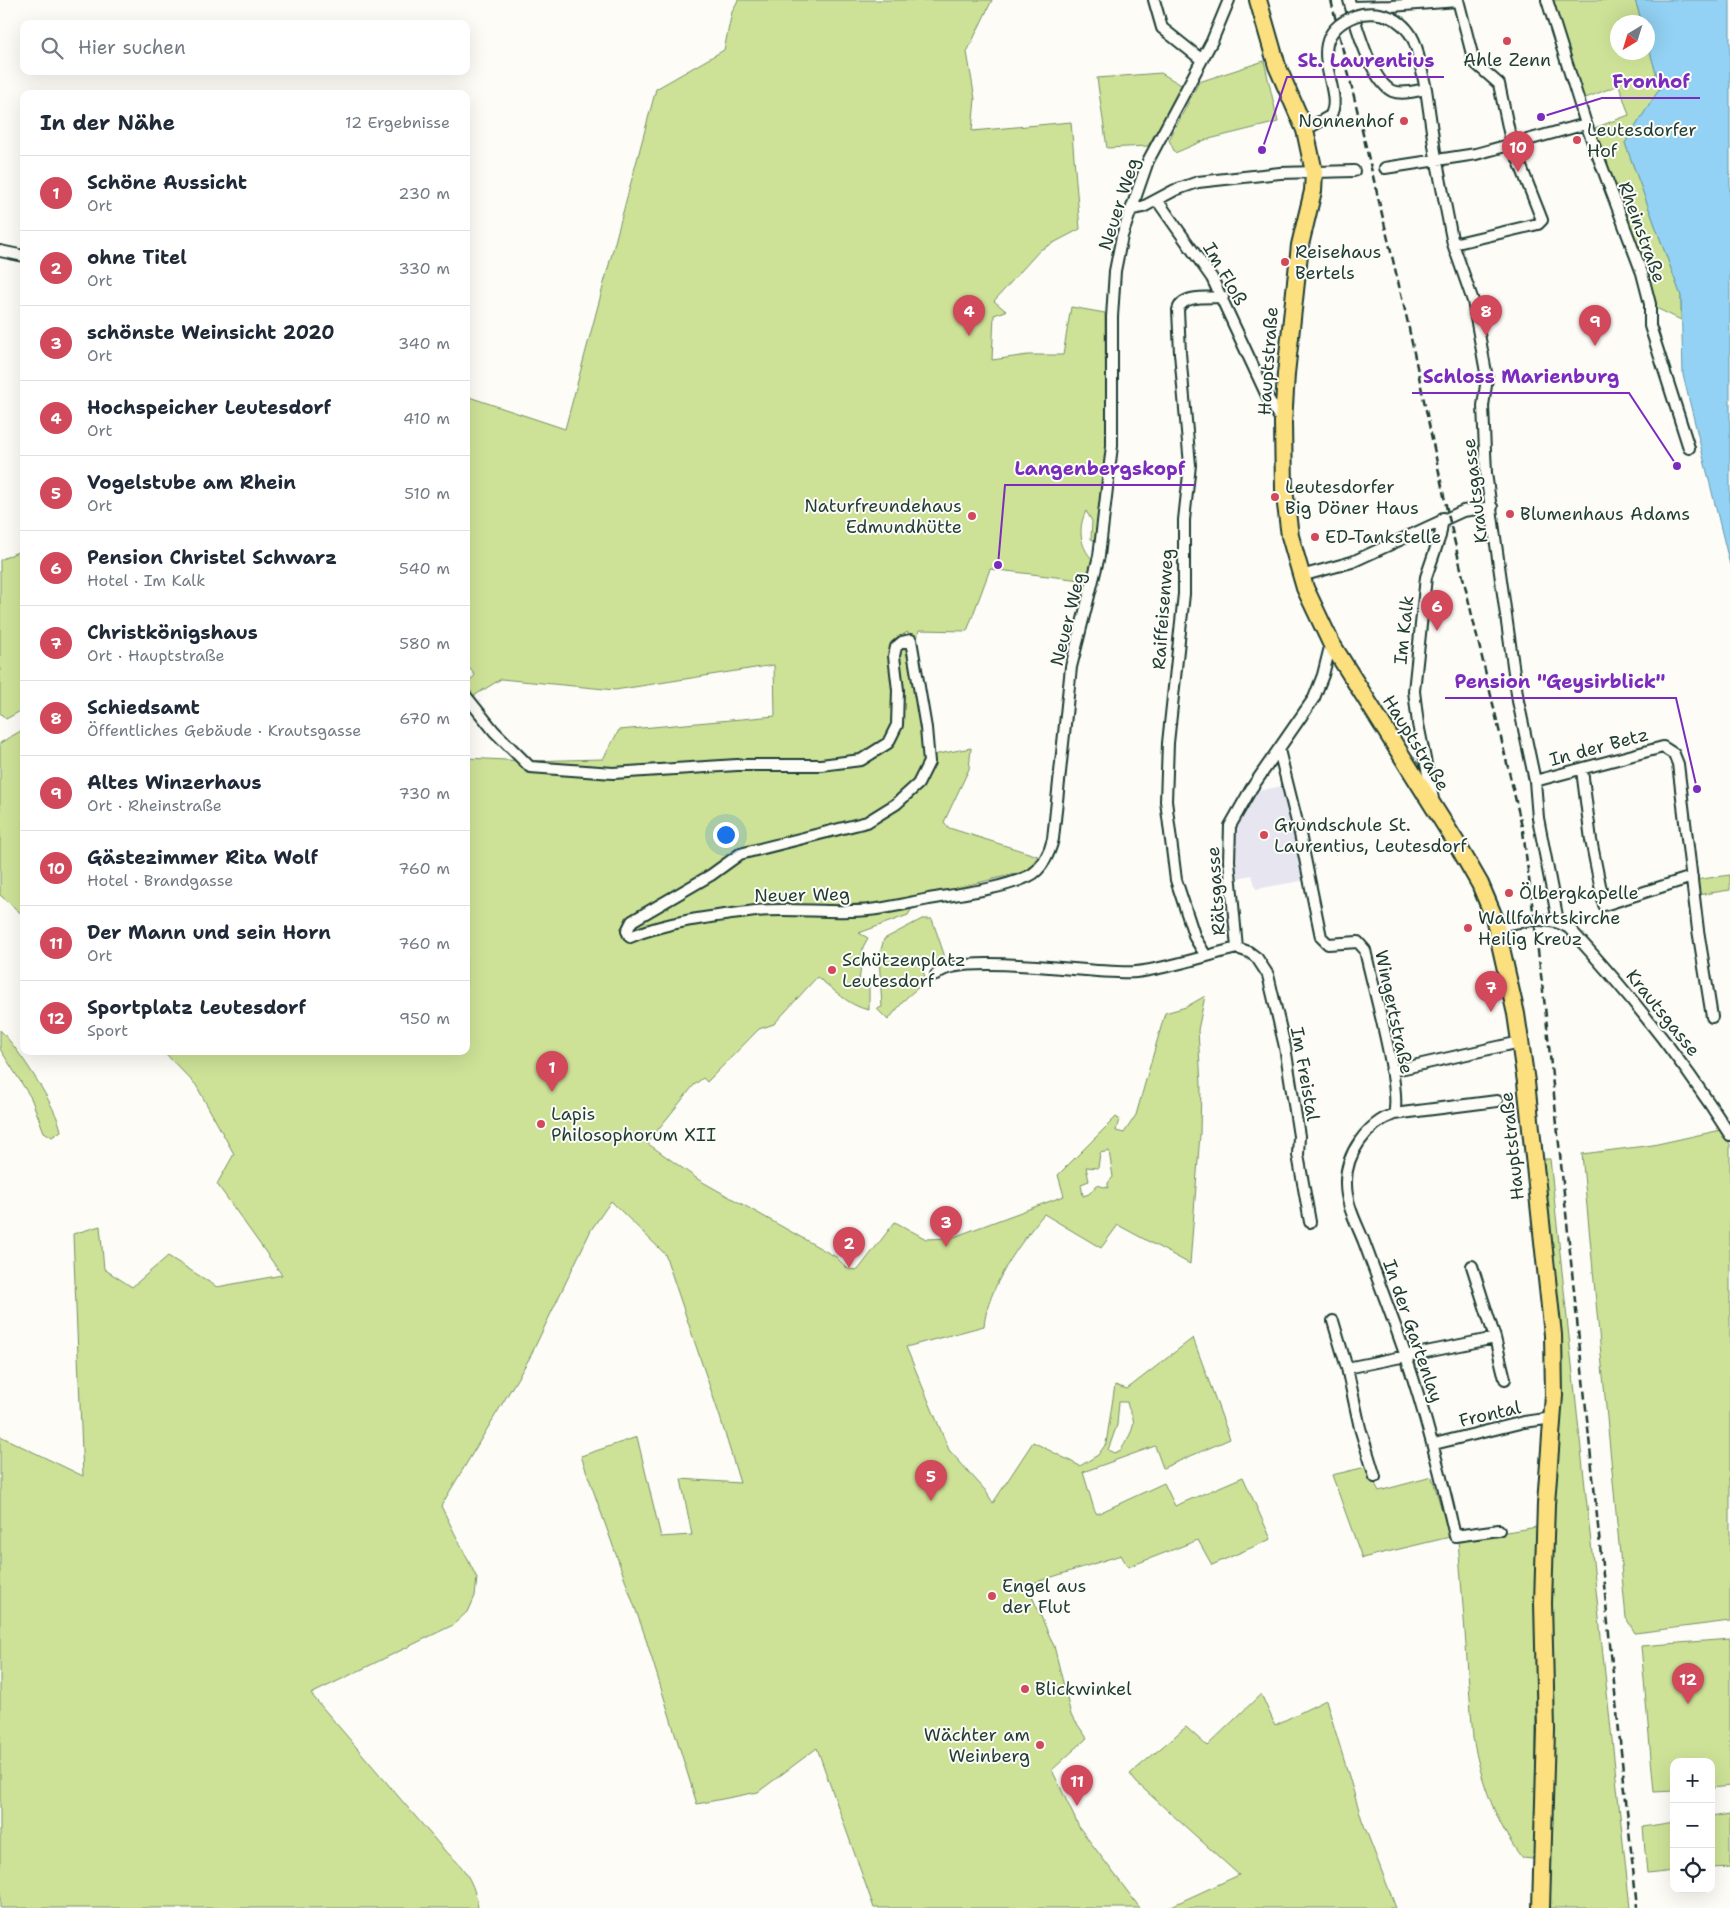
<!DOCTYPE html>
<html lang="de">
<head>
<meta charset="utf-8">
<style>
  :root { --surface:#fff; --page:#f6f6f7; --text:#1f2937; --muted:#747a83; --line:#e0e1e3; --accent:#d1495b }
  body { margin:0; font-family:"Shantell Sans",sans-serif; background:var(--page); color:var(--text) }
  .controls { position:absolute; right:15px; bottom:15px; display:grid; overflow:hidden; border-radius:10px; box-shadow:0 5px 20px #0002 }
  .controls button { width:45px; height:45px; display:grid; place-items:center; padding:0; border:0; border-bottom:1px solid var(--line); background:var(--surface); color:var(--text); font:25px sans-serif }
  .compass { position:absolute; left:1610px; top:15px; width:45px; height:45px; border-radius:50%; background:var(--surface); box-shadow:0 5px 20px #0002; rotate:218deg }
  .you { position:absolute; left:725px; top:834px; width:18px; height:18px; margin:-12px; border:4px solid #fff; border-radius:50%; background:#1a73e8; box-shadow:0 0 0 8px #1a73e833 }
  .badge { display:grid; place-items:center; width:32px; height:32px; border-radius:50%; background:var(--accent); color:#fff; font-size:16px; font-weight:700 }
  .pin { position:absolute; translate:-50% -41px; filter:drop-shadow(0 1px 2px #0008) }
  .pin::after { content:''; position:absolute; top:26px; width:18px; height:15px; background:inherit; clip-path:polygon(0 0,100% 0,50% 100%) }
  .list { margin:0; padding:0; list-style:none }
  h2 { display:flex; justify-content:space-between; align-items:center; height:65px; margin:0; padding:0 20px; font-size:21px }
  h2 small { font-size:16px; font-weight:400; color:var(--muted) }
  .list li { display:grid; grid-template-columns:32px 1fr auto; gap:15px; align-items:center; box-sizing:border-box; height:75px; padding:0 20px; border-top:1px solid var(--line) }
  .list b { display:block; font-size:19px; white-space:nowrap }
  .list p { margin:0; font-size:16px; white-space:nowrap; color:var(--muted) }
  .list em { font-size:16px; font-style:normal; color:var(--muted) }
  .icon { flex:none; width:28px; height:28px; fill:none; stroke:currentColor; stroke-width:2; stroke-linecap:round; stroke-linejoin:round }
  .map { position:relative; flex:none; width:1730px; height:1908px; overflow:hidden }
  .search { position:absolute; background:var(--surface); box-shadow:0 5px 20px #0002; left:20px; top:20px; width:450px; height:55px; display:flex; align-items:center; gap:12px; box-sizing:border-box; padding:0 18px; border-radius:10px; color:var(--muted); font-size:19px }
  .panel { position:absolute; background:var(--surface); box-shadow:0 5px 20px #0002; left:20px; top:90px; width:450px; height:965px; border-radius:10px }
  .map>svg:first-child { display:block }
  .built { fill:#e6e5f0 }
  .green { fill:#cde297; stroke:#769066; fill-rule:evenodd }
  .water { fill:#93d2f4; stroke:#6596a7 }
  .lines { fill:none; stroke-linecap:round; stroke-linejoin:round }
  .minor-casing { stroke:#1f3d34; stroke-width:14 }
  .primary-casing { stroke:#1f3d34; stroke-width:20 }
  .minor { stroke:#fdfcf7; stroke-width:10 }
  .primary { stroke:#fce080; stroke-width:16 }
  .rail { stroke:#1f3d34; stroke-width:2.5; stroke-dasharray:8 4; stroke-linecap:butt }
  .minor-bridge-casing { stroke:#1f3d34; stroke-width:14; stroke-linecap:butt }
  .minor-bridge { stroke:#fdfcf7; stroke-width:10 }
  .poi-dot { fill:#d1495b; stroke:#fdfcf7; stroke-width:2 }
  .labels { text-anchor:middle; stroke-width:4; stroke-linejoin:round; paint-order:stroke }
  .poi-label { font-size:18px; fill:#1f3d34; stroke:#fdfcf7; text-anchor:start }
  .street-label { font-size:18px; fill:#1f3d34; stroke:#fdfcf7 }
  .leader { fill:none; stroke:#7b2cbf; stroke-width:2 }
  .callout-dot { fill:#7b2cbf; stroke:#fdfcf7; stroke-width:2 }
  .callout-label { font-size:19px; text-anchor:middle; font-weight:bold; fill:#7b2cbf; stroke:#fdfcf7; stroke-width:4; stroke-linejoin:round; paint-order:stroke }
</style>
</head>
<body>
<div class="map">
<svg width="1730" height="1908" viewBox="0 0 1730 1908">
  <rect width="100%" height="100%" fill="#fdfcf7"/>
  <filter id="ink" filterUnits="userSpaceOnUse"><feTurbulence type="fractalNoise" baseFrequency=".02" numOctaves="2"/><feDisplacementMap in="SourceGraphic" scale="10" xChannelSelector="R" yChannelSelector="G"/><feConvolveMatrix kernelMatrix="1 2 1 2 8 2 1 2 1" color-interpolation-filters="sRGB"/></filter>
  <g filter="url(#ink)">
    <path class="built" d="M1283 786 1306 880 1256 889 1252 875 1233 879V827L1253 792Z"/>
    <path class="green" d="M738 0H992L967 52 975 99 972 131 1071 122 1080 229 1040 250 994 301 1006 311 994 315 992 360 1028 355H1063L1071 307 1105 313 1106 459 1096 541 1091 539 1092 521 1086 511C1078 527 1079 546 1093 560L1089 581 990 569 967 631 919 630 917 639 907 632 903 635 927 756 971 748 969 769 944 822 949 828 1038 856 1027 871 919 897 908 915 859 933 868 938 863 947 859 983 869 984V1010C848 1006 834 989 817 977L774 1024 759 1029 707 1082 703 1078 694 1085 647 1143 699 1180 836 1257 848 1269 858 1270 895 1222 926 1239 951 1238 1064 1196 1058 1175 1116 1117 1119 1119 1116 1131 1124 1133 1136 1115 1165 1013 1186 1007 1205 996 1198 1030 1201 1085 1200 1134 1190 1264 1118 1225 1101 1248 1044 1214C1019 1244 988 1287 984 1326L906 1347 949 1450 985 1490 993 1503 1033 1442 1080 1466 1098 1455 1106 1444 1115 1385 1127 1389 1193 1338 1230 1439 1163 1468 1155 1446 1083 1472 1094 1509 1097 1514 1164 1483 1175 1506 1243 1477 1271 1539 1212 1565 1198 1540 1128 1567 1121 1555 1027 1585 1054 1646 1071 1715 1087 1738 1052 1770 1079 1827 1140 1908H874L817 1748 758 1792 697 1804 644 1633 581 1456 637 1437 661 1537 692 1535 681 1479 740 1483 720 1417 665 1254 611 1201 591 1230 529 1359 441 1506 477 1578 475 1596 469 1610 453 1625 311 1694 444 1850C464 1866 475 1883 478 1908H0V1436L83 1476 73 1234 100 1226 104 1269 132 1287 168 1256 217 1287 282 1275 217 1184 234 1154 196 1085 163 1051H466V758L526 761 603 759 619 730 775 716 774 665 615 690 501 679 472 697C464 687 468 684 475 675L466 664V396L565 429 656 89 724 50 732 12ZM1109 1151 1113 1177 1108 1183V1188L1097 1185 1089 1194 1083 1196 1081 1184 1089 1181 1086 1167 1098 1168 1100 1153ZM1119 1402H1127C1128 1409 1131 1412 1133 1418 1136 1429 1125 1442 1121 1450L1114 1453 1108 1450 1117 1425Z
      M1551 0H1635L1642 22H1618V52H1648V44L1660 88 1625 143 1681 296V320L1654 307 1592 129 1629 115 1619 85 1583 99Z
      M1264 61 1278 122 1205 140 1175 153 1169 140 1199 82Z
      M1161 73 1183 86 1148 146 1107 148 1097 78Z
      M24 549V709L6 719 0 713V560Z
      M24 729V916L0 895V743Z
      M1730 875V890L1697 895 1695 880Z
      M922 919H932L945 957 922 967 926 981 907 997 888 1020 877 1009 882 1007 879 957 884 939Z
      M0 1030C18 1048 57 1107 61 1131L52 1137 44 1132 31 1098 0 1049Z
      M1721 1130 1730 1144V1621L1635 1633 1626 1618 1582 1154 1653 1145Z
      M1542 1159H1550L1630 1908H1550L1553 1546 1562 1356Z
      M1366 1467 1379 1491 1432 1477 1450 1537 1362 1558 1332 1475Z
      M1537 1527 1535 1855 1532 1859 1522 1858C1496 1824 1481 1781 1473 1738L1458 1540Z
      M1730 1639V1786L1711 1788V1762H1674V1791L1654 1792 1641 1646Z
      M1261 1694 1275 1725 1326 1700 1362 1820 1396 1908H1167L1239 1875 1136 1782 1130 1774 1186 1727 1207 1746Z
      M1730 1814V1867L1711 1868V1817Z
      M1674 1822V1871L1647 1874 1643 1827Z"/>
    <path class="water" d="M1635 0H1730V565L1683 375 1681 296 1625 143 1660 88 1648 44V22H1642Z"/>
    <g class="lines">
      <g class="minor-casing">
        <path id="minor" d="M1154 0 1162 28 1202 60
          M1349 0C1355 22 1371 81 1392 91 1402 95 1415 91 1426 89
          M1547 0 1586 124 1642 273 1650 304V326L1689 448
          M1351 7 1391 6 1458 1
          M1417 50 1426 89 1435 152 1453 244 1473 301 1487 378 1483 406 1486 473 1518 701 1535 781 1538 818 1558 921
          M1305 130 1330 116
          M1385 168 1476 154 1586 124
          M1157 200 1212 278 1268 398 1282 422
          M1132 209 1143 207 1175 190 1198 182 1280 173 1354 171
          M1453 244 1538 224 1542 220 1511 141 1499 84 1474 62 1458 0
          M0 251 24 256
          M1301 576 1352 562 1463 511 1492 507
          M466 696 494 731 530 767 613 773 737 765H821L861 760 888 743 897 725 898 690 894 656 896 647 902 642 911 640 926 728 929 762 918 784 896 804 867 822 740 854 711 875 632 921 627 931 630 937C669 921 715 916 756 911 787 908 820 912 851 911 878 911 903 904 929 899 959 894 1002 889 1029 876 1042 870 1050 852 1053 839L1071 667 1099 556 1112 446V317L1115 271 1122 236 1148 161 1212 41 1229 0
          M1279 750 1300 834 1321 937 1328 944 1358 942 1365 950C1372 984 1402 1087 1394 1114
          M1582 770 1591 840 1604 905 1692 877
          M1535 781 1663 747 1674 754 1678 764 1698 930 1712 1017
          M1433 799 1418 724 1414 691 1426 577 1440 536 1443 518
          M1497 926C1521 922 1547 914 1569 928 1629 993 1683 1060 1730 1135
          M1237 948 1229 861 1230 826 1251 789 1314 698 1323 675 1331 643
          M1237 948 1249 952 1257 958 1268 975 1285 1047 1299 1136 1298 1155 1310 1222
          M1206 956 1195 938 1176 880 1166 801 1168 743 1184 594V520L1190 465 1180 353 1178 310C1182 294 1209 298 1223 297
          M936 975C957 950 1098 976 1136 972 1170 968 1204 956 1237 948
          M1391 1071 1520 1042
          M1497 1101 1394 1114C1367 1124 1345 1154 1346 1184 1346 1205 1357 1224 1364 1242 1375 1272 1386 1302 1397 1331 1422 1399 1439 1466 1455 1536L1499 1530
          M1333 1321 1347 1368
          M1495 1338 1505 1379
          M1434 1444 1524 1422 1553 1418
          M1375 1477 1360 1428 1347 1368 1495 1338 1472 1266"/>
      </g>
      <g class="primary-casing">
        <path id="primary" d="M1258 0 1277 66 1305 130 1314 172 1313 191 1300 245 1286 374 1283 423 1284 489 1290 536 1305 588 1331 643 1457 844 1480 884 1494 917 1516 1014 1526 1082 1553 1335 1554 1395 1546 1504 1543 1603 1546 1730 1541 1908"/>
      </g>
      <use href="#minor" class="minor"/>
      <use href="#primary" class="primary"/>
      <path class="rail" d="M1331 0 1407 319 1445 501 1523 831 1545 1007 1637 1908"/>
      <g class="minor-bridge-casing">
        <path id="minor-bridge" d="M1330 116C1347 91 1297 39 1355 16 1368 11 1384 13 1396 20 1407 27 1414 38 1417 50"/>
      </g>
      <use href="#minor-bridge" class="minor-bridge"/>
    </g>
  </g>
  <g class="poi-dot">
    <circle cx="1507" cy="41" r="5"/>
    <circle cx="1404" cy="121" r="5"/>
    <circle cx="1577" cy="140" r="5"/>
    <circle cx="1285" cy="262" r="5"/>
    <circle cx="1275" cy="497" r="5"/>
    <circle cx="1510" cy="514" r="5"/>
    <circle cx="972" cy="516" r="5"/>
    <circle cx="1315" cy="537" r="5"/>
    <circle cx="1264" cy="835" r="5"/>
    <circle cx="1509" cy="893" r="5"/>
    <circle cx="1468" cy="928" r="5"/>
    <circle cx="832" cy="970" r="5"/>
    <circle cx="541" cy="1124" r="5"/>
    <circle cx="992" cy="1596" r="5"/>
    <circle cx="1025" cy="1689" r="5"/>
    <circle cx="1040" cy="1745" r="5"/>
  </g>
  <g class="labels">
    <g class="poi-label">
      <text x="1507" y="66" text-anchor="middle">Ahle Zenn</text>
      <text x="1394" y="127" text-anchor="end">Nonnenhof</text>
      <text x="1587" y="136">Leutesdorfer<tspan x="1587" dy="21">Hof</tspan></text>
      <text x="1295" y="258">Reisehaus<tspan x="1295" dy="21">Bertels</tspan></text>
      <text x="1285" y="493">Leutesdorfer<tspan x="1285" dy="21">Big Döner Haus</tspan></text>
      <text x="962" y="512" text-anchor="end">Naturfreundehaus<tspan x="962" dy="21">Edmundhütte</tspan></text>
      <text x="1520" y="520">Blumenhaus Adams</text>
      <text x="1325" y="543">ED-Tankstelle</text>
      <text x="1274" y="831">Grundschule St.<tspan x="1274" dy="21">Laurentius, Leutesdorf</tspan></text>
      <text x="1519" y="899">Ölbergkapelle</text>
      <text x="1478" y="924">Wallfahrtskirche<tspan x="1478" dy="21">Heilig Kreuz</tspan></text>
      <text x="842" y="966">Schützenplatz<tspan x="842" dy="21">Leutesdorf</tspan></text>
      <text x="551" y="1120">Lapis<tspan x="551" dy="21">Philosophorum XII</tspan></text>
      <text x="1002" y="1592">Engel aus<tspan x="1002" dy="21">der Flut</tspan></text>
      <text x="1035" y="1695">Blickwinkel</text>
      <text x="1030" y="1741" text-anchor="end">Wächter am<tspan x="1030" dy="21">Weinberg</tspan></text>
    </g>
    <g class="street-label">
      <text transform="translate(1119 204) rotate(-72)" y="6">Neuer Weg</text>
      <text transform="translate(1642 232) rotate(70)" y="6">Rheinstraße</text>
      <text transform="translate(1225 274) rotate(60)" y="6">Im Floß</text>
      <text transform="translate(1268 361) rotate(-86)" y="6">Hauptstraße</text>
      <text transform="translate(1475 491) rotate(-97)" y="6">Krautsgasse</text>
      <text transform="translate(1163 609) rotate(-86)" y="6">Raiffeisenweg</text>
      <text transform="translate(1068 619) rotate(-76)" y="6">Neuer Weg</text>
      <text transform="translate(1404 630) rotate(-84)" y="6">Im Kalk</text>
      <text transform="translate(1416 743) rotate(58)" y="6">Hauptstraße</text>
      <text transform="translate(1599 747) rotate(-15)" y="6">In der Betz</text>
      <text transform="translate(1216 891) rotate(-94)" y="6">Rätsgasse</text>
      <text transform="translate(802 895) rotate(-1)" y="6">Neuer Weg</text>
      <text transform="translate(1394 1012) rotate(78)" y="6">Wingertstraße</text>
      <text transform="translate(1663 1013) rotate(51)" y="6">Krautsgasse</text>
      <text transform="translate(1305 1074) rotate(80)" y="6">Im Freistal</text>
      <text transform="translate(1512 1146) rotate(-96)" y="6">Hauptstraße</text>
      <text transform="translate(1413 1331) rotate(71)" y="6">In der Gartenlay</text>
      <text transform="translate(1490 1414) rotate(-13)" y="6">Frontal</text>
    </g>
  </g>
  <path class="leader" d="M1262 150L1287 77H1444M1541 117L1602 98H1700M1677 466L1629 393H1412M998 565L1005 485H1195M1697 789L1676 698H1445"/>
  <g class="callout-dot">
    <circle cx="1262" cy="150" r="5"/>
    <circle cx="1541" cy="117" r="5"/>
    <circle cx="1677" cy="466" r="5"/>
    <circle cx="998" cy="565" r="5"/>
    <circle cx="1697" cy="789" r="5"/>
  </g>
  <g class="callout-label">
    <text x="1366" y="67">St. Laurentius</text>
    <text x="1651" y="88">Fronhof</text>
    <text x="1521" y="383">Schloss Marienburg</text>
    <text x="1100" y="475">Langenbergskopf</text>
    <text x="1560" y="688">Pension "Geysirblick"</text>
  </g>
</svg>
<div class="controls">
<button>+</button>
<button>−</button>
<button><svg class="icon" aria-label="locate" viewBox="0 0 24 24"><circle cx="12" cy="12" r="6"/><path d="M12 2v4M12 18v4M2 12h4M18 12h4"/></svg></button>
</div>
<svg class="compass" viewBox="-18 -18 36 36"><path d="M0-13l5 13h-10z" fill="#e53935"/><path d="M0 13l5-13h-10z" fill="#747a83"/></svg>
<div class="you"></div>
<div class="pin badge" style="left:552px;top:1092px">1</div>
<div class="pin badge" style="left:849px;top:1268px">2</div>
<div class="pin badge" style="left:946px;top:1247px">3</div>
<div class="pin badge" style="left:969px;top:336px">4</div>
<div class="pin badge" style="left:931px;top:1501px">5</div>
<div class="pin badge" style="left:1437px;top:631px">6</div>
<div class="pin badge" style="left:1491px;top:1012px">7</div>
<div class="pin badge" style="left:1486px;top:336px">8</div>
<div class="pin badge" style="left:1595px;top:346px">9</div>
<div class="pin badge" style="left:1518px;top:172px">10</div>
<div class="pin badge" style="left:1077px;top:1806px">11</div>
<div class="pin badge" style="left:1688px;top:1704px">12</div>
<div class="search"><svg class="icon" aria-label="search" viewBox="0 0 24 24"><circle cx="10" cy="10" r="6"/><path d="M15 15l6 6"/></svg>Hier suchen</div>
<section class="panel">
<h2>In der Nähe<small>12 Ergebnisse</small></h2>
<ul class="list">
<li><span class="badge">1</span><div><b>Schöne Aussicht</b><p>Ort</p></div><em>230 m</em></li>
<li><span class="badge">2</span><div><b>ohne Titel</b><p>Ort</p></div><em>330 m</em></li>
<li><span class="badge">3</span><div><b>schönste Weinsicht 2020</b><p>Ort</p></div><em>340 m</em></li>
<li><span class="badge">4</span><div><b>Hochspeicher Leutesdorf</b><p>Ort</p></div><em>410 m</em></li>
<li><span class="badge">5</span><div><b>Vogelstube am Rhein</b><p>Ort</p></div><em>510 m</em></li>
<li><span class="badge">6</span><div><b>Pension Christel Schwarz</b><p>Hotel · Im Kalk</p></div><em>540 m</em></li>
<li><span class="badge">7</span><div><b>Christkönigshaus</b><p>Ort · Hauptstraße</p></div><em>580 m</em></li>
<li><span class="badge">8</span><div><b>Schiedsamt</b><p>Öffentliches Gebäude · Krautsgasse</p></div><em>670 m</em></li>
<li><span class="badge">9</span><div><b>Altes Winzerhaus</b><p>Ort · Rheinstraße</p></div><em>730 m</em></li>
<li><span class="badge">10</span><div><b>Gästezimmer Rita Wolf</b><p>Hotel · Brandgasse</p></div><em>760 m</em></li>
<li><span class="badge">11</span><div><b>Der Mann und sein Horn</b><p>Ort</p></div><em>760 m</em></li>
<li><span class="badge">12</span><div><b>Sportplatz Leutesdorf</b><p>Sport</p></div><em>950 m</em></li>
</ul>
</section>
</div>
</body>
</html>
